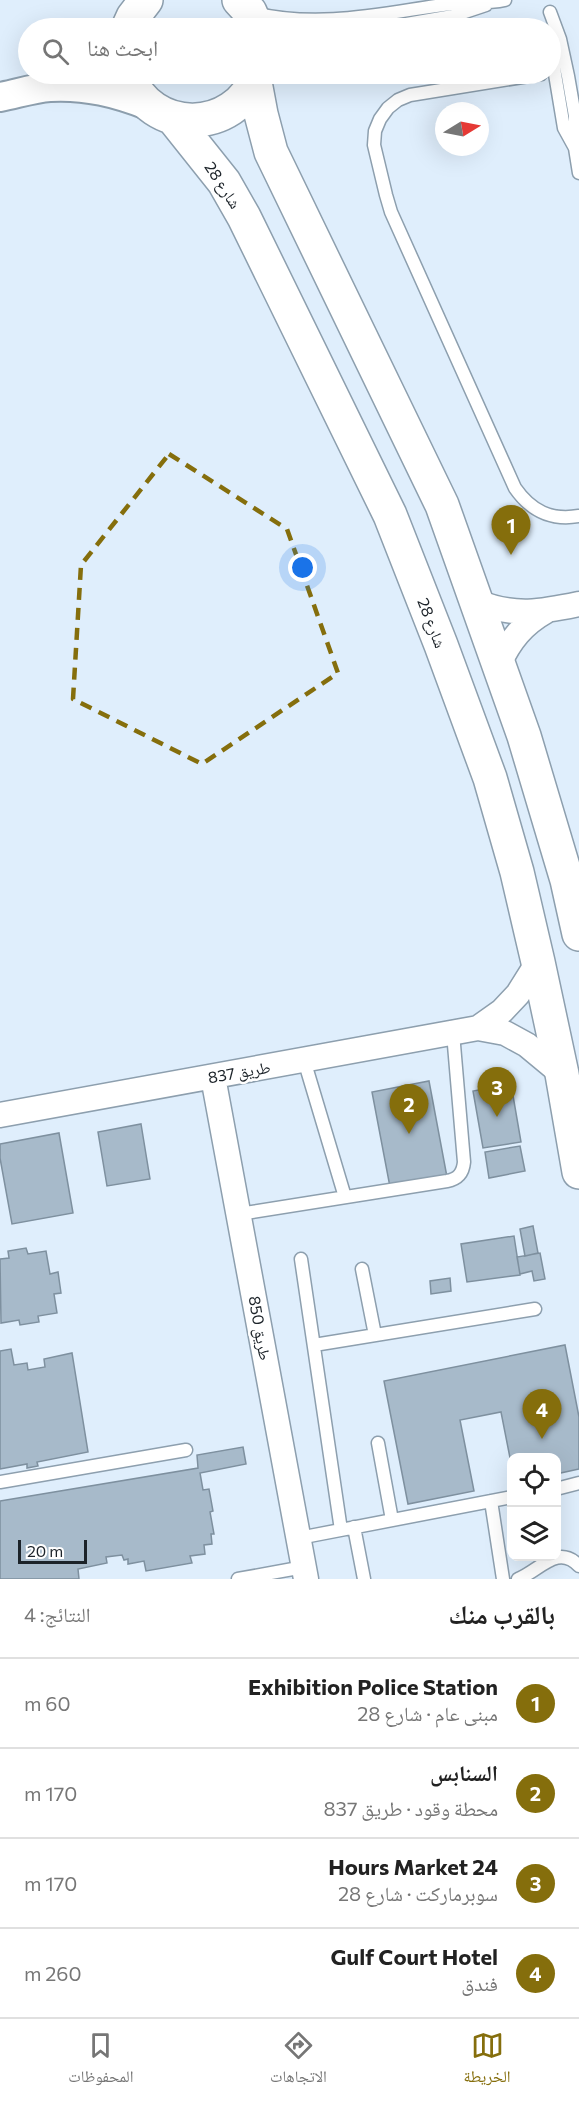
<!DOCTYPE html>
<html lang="ar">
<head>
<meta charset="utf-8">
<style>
  :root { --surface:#fff; --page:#f2f2f2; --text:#222; --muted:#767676; --line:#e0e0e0; --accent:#856e0c }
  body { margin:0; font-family:Commissioner,"Noto Naskh Arabic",sans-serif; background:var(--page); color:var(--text); direction:rtl }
  .controls { position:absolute; right:18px; bottom:18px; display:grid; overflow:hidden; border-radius:12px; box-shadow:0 6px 24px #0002 }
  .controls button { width:54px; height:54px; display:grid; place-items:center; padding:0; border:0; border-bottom:2px solid var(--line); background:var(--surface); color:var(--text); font:30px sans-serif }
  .compass { position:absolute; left:435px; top:102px; width:54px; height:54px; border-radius:50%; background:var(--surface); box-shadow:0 6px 24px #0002; rotate:80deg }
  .scale { position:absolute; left:18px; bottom:15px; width:69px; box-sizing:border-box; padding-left:6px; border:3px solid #1c2329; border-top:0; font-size:16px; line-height:21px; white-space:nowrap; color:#1c2329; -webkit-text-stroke:4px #fff; paint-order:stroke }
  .you { position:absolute; left:303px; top:568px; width:21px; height:21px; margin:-15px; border:4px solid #fff; border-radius:50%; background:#1a73e8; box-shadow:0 0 0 9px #1a73e833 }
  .badge { display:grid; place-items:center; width:39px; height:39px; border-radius:50%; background:var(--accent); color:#fff; font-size:20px; font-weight:700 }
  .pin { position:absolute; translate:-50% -50px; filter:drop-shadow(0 2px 3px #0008) }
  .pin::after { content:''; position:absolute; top:32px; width:21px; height:18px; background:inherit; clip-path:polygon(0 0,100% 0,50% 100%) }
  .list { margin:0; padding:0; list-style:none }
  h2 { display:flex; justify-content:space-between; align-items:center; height:78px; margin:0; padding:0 24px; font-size:26px }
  h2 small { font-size:20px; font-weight:400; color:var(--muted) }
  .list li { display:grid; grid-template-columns:39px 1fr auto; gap:18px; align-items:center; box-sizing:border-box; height:90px; padding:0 24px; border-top:2px solid var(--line) }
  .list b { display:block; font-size:22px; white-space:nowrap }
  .list p { margin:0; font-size:20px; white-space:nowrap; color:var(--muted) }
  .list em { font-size:20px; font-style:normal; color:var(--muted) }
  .icon { flex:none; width:33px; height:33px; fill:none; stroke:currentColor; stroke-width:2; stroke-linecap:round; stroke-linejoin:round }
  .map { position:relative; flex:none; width:579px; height:1579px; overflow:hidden; direction:ltr }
  .search { position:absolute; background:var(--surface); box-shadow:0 6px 24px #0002; left:18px; right:18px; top:18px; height:66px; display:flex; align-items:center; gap:15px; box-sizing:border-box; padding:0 21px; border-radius:33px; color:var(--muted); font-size:22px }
  .sheet { height:438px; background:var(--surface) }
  nav { display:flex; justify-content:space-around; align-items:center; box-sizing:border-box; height:84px; border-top:2px solid var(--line); background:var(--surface); font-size:16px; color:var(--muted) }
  nav a { display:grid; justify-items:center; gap:3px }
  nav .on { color:var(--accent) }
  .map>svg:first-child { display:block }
  .building { fill:#a7baca; stroke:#7e909f; stroke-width:1.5 }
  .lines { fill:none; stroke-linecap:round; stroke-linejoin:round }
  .service-casing { stroke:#8d9fae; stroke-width:15 }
  .minor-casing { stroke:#8d9fae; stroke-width:27 }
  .tertiary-casing { stroke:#8d9fae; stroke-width:32 }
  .secondary-casing { stroke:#8d9fae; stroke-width:36 }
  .service { stroke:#fff; stroke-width:12 }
  .minor { stroke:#fff; stroke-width:24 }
  .tertiary { stroke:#fff; stroke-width:28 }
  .secondary { stroke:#fff; stroke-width:33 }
  .marked { fill:none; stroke:#856e0c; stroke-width:4.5; stroke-dasharray:12 8; stroke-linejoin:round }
  .labels { text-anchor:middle; stroke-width:5; stroke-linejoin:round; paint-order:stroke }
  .street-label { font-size:16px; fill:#1c2329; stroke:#fff }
</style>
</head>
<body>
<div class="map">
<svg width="579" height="1579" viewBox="0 0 579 1579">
  <rect width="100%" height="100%" fill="#dfeefc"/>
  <path class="building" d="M429 1081 447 1177 390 1187 372 1092Z
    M511 1084 521 1142 483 1148 473 1091Z
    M141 1124 150 1179 107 1186 98 1132Z
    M59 1133 73 1213 12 1224 0 1158V1144Z
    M520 1146 525 1171 489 1178 485 1152Z
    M533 1226 538 1253 525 1256 520 1229Z
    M514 1236 520 1275 467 1282 461 1244Z
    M26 1248 28 1254 46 1251 50 1274 58 1272 61 1293 54 1294 57 1313 38 1316 39 1322 20 1325 19 1320 1 1323 0 1259 9 1258 8 1251Z
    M540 1253 545 1279 534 1281 532 1271 520 1274 517 1257Z
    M450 1278 451 1291 431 1294 430 1281Z
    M565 1345 579 1417V1469L556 1474V1458H512V1468L501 1412 460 1420 474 1491 408 1504 384 1381Z
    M11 1349 14 1365 27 1363 28 1370 45 1367 44 1359 72 1353 88 1452 37 1462 38 1466 27 1468V1464L0 1469V1351Z
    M243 1447 246 1464 200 1473 203 1490 209 1489 213 1511 210 1512 214 1534H211L212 1544 204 1545 205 1554 190 1556 192 1563 146 1571 144 1561 128 1564V1559L124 1560 122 1555 106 1557 107 1563 78 1569 79 1579H0V1501L198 1468 197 1455Z"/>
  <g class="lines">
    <g class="service-casing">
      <path id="service" d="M550 12 560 39 568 76 575 116V148L579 173
        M254 13C321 29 383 13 450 4 469 2 487 4 505 0
        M383 28 453 16 486 5
        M550 44 564 128 575 148
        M541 74 410 95 398 100 388 108 380 119 375 131 374 145 386 195 391 212 515 488C531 511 551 521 579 516
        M304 1060 345 1197
        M239 1214 447 1181C458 1179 463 1173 464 1162L453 1033
        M301 1259 341 1530
        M362 1269 375 1335
        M314 1345 535 1309
        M378 1443 392 1520
        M0 1482 186 1450
        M556 1489 579 1483
        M491 1501 503 1579
        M354 1527 364 1579
        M299 1538 512 1497
        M238 1579 304 1567
        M518 1579C539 1571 558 1543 579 1566"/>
    </g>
    <g class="minor-casing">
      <path id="minor" d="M477 602C515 617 541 612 579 604
        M499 664C510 640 523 624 546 611
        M478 1028 502 1011 518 994 538 962
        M213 1077 306 1579
        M0 1115 478 1028 505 1033 527 1045 562 1074"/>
    </g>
    <g class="tertiary-casing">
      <path id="tertiary" d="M0 97C16 94 34 88 50 87 86 85 117 93 150 106"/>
    </g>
    <g class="secondary-casing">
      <path id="secondary" d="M239 0 250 12 257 28
        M128 28 133 17 146 0
        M128 74C150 136 235 135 258 74
        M255 82 261 114 271 152 442 505 524 736 567 880 579 934
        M173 118 224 182 244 217 390 515 441 645 490 778 517 872 538 962 562 1074 579 1172"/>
    </g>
    <use href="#service" class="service"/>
    <use href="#minor" class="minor"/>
    <use href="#tertiary" class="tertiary"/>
    <use href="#secondary" class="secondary"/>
  </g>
  <path class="marked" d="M169 454 287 529 338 673 202 764 73 699 81 565Z"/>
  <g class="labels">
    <g class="street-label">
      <text transform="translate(223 185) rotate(57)" y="6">شارع 28</text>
      <text transform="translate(432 623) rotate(69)" y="6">شارع 28</text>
      <text transform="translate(239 1072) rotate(-10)" y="6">طريق 837</text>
      <text transform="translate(260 1328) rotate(80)" y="6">طريق 850</text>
    </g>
  </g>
</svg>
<div class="controls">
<button><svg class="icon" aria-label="locate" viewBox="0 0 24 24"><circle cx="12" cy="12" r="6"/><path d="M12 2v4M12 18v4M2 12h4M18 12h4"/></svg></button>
<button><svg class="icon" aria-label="layers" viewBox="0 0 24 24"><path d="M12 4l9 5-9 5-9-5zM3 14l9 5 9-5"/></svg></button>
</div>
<svg class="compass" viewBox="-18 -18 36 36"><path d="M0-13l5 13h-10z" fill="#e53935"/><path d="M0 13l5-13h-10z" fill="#767676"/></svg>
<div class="scale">20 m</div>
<div class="you"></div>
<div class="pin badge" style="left:511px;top:555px">1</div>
<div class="pin badge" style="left:409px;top:1134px">2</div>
<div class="pin badge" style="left:497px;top:1117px">3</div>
<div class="pin badge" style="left:542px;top:1439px">4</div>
<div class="search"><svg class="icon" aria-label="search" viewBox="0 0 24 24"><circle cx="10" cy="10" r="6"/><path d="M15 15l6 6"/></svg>ابحث هنا</div>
</div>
<section class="sheet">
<h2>بالقرب منك<small>النتائج: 4</small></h2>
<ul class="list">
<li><span class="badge">1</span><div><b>Exhibition Police Station</b><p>مبنى عام · شارع 28</p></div><em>60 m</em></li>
<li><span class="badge">2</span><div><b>السنابس</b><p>محطة وقود · طريق 837</p></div><em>170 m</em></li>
<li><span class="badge">3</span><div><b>24 Hours Market</b><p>سوبرماركت · شارع 28</p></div><em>170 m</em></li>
<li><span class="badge">4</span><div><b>Gulf Court Hotel</b><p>فندق</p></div><em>260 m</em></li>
</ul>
</section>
<nav>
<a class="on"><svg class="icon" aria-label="map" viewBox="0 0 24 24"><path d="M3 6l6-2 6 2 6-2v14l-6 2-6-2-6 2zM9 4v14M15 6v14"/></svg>الخريطة</a>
<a><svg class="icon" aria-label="directions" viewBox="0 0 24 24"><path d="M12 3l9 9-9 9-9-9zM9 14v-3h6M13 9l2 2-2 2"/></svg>الاتجاهات</a>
<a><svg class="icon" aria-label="saved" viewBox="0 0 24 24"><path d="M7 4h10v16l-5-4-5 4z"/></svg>المحفوظات</a>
</nav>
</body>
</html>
